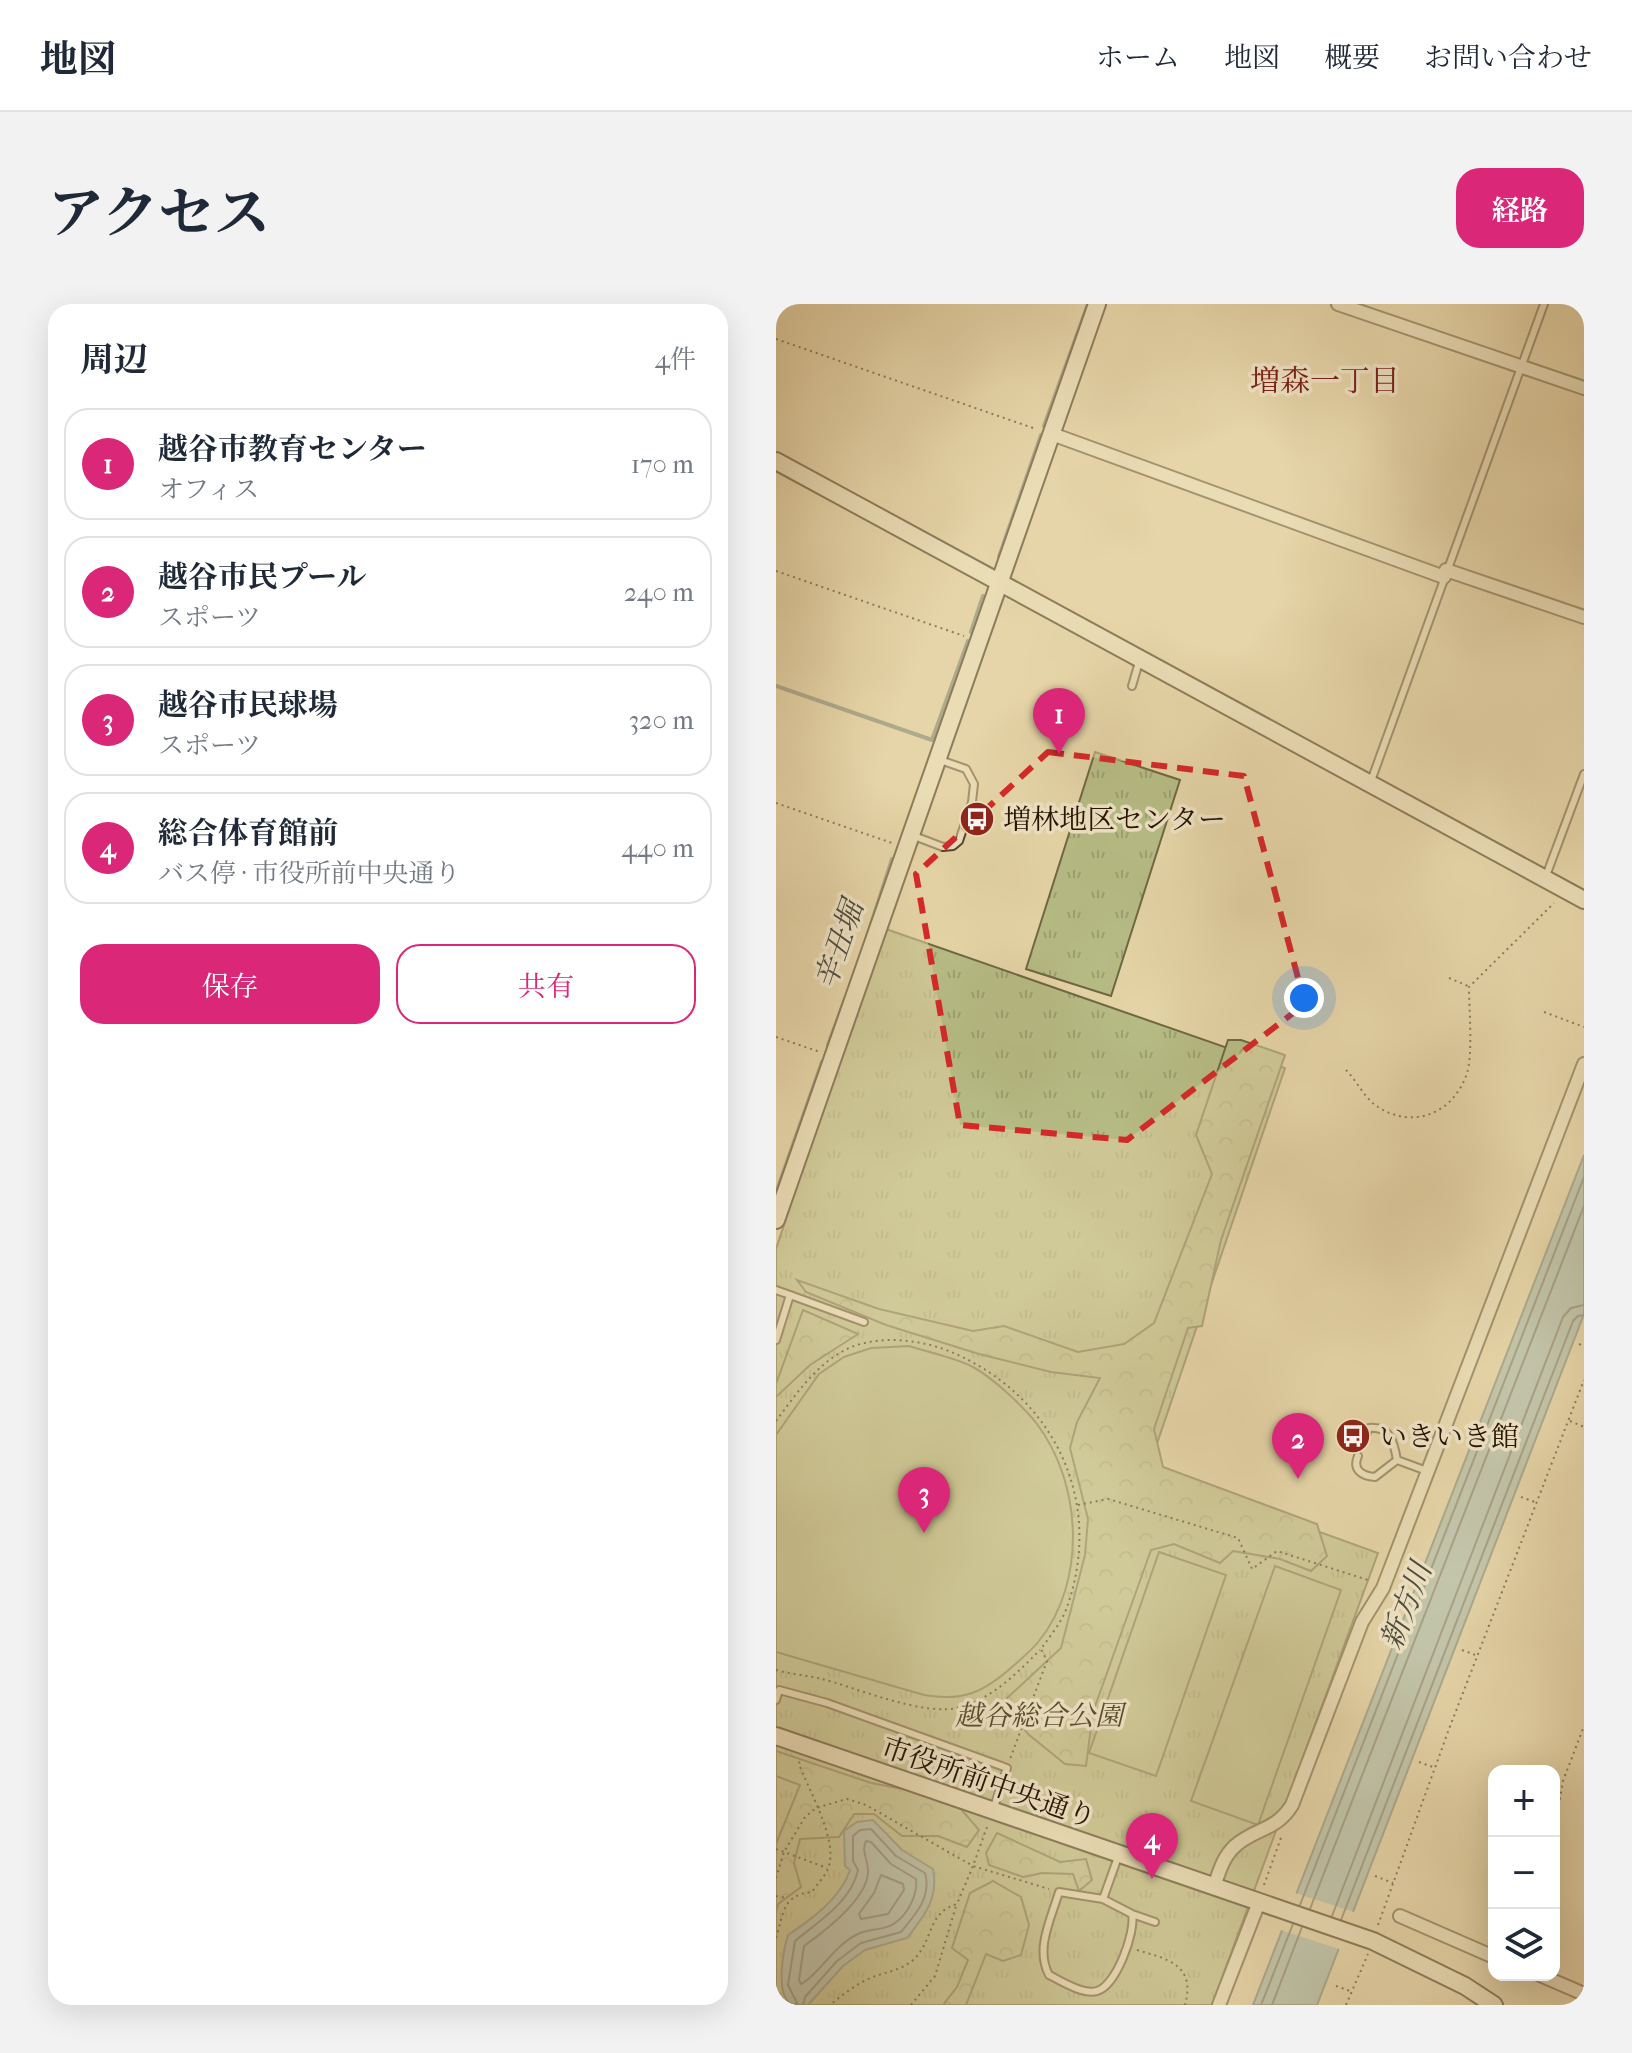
<!DOCTYPE html>
<html lang="ja">
<head>
<meta charset="utf-8">
<style>
  :root { --surface:#fff; --page:#f2f2f3; --text:#1f2937; --muted:#747a83; --line:#e0e1e3; --accent:#db2777 }
  body { margin:0; font-family:"IM FELL French Canon","Noto Serif JP",serif; background:var(--page); color:var(--text) }
  .controls { position:absolute; right:24px; bottom:24px; display:grid; overflow:hidden; border-radius:16px; box-shadow:0 8px 32px #0002 }
  .controls button { width:72px; height:72px; display:grid; place-items:center; padding:0; border:0; border-bottom:2px solid var(--line); background:var(--surface); color:var(--text); font:40px sans-serif }
  .you { position:absolute; left:528px; top:694px; width:28px; height:28px; margin:-20px; border:6px solid #fff; border-radius:50%; background:#1a73e8; box-shadow:0 0 0 12px #1a73e833 }
  .badge { display:grid; place-items:center; width:52px; height:52px; border-radius:50%; background:var(--accent); color:#fff; font-size:26px; font-weight:700 }
  .pin { position:absolute; translate:-50% -66px; filter:drop-shadow(0 2px 4px #0008) }
  .pin::after { content:''; position:absolute; top:42px; width:28px; height:24px; background:inherit; clip-path:polygon(0 0,100% 0,50% 100%) }
  .list { margin:0; padding:0; list-style:none }
  h2 { display:flex; justify-content:space-between; align-items:center; height:104px; margin:0; padding:0 32px; font-size:34px }
  h2 small { font-size:26px; font-weight:400; color:var(--muted) }
  .list li { display:grid; grid-template-columns:52px 1fr auto; gap:24px; align-items:center; box-sizing:border-box; height:112px; margin:0 16px 16px; padding:0 16px; border:2px solid var(--line); border-radius:24px }
  .list b { display:block; font-size:30px; white-space:nowrap }
  .list p { margin:0; font-size:26px; white-space:nowrap; color:var(--muted) }
  .list em { font-size:26px; font-style:normal; color:var(--muted) }
  .actions { display:flex; gap:16px; padding:24px 32px }
  .actions a { flex:1; padding:18px 0; border:2px solid var(--accent); border-radius:24px; text-align:center; font-size:28px; color:var(--accent) }
  .actions .main { background:var(--accent); color:#fff }
  .icon { flex:none; width:44px; height:44px; fill:none; stroke:currentColor; stroke-width:2; stroke-linecap:round; stroke-linejoin:round }
  .map { position:relative; flex:none; width:808px; height:1701px; overflow:hidden; border-radius:24px }
  header { display:flex; align-items:center; gap:48px; box-sizing:border-box; height:112px; padding:0 40px; background:var(--surface); border-bottom:2px solid var(--line) }
  header strong { font-size:38px }
  nav { display:flex; gap:44px; margin-inline-start:auto; font-size:28px }
  .intro { display:flex; align-items:center; justify-content:space-between; box-sizing:border-box; height:192px; padding:0 48px }
  h1 { margin:0; font-size:56px }
  .button { padding:20px 36px; border-radius:24px; background:var(--accent); color:#fff; font-size:28px; font-weight:700 }
  main { display:flex; gap:48px; padding:0 48px }
  aside { flex:1; background:var(--surface); border-radius:24px; box-shadow:0 8px 32px #0002 }
  .map>svg:first-child { display:block }
  .grass { fill:url(#grass-tufts); stroke:#6e6843; stroke-width:2 }
  .forest { fill:url(#forest-crowns); stroke:#6e6843; stroke-width:2 }
  .pitch { fill:#b7bd86; stroke:#6e6843; stroke-width:2 }
  .water { fill:#9bb6b3; stroke:#6b756b; stroke-width:2 }
  .pier { fill:#e6d6a8 }
  .lines { fill:none; stroke-linecap:round; stroke-linejoin:round }
  .shore { stroke:#60645a; stroke-width:2 }
  .stream { stroke:#6b756b; stroke-width:4 }
  .lane-casing { stroke:#54442a; stroke-width:10 }
  .street-casing { stroke:#54442a; stroke-width:16 }
  .secondary-casing { stroke:#241300; stroke-width:20 }
  .path { stroke:#241300; stroke-width:2; stroke-dasharray:2 4; stroke-linecap:butt }
  .lane { stroke:#efe4c6; stroke-width:6 }
  .street { stroke:#efe4c6; stroke-width:12 }
  .secondary { stroke:#efe4c6; stroke-width:16 }
  .marked { fill:none; stroke:#d62828; stroke-width:6; stroke-dasharray:16 10; stroke-linejoin:round }
  .labels { text-anchor:middle; stroke-width:7; stroke-linejoin:round; paint-order:stroke }
  .poi-label { font-size:28px; fill:#241300; stroke:#efe4c6; text-anchor:start }
  .park-label { font-size:28px; font-style:italic; fill:#574e2f; stroke:#efe4c6 }
  .street-label { font-size:28px; fill:#241300; stroke:#efe4c6 }
  .neighbourhood-label { font-size:30px; fill:#7a1f14; stroke:#efe4c6 }
  .water-label { font-size:30px; font-style:italic; fill:#4e4c3f; stroke:#efe4c6 }
</style>
</head>
<body>
<header>
<strong>地図</strong>
<nav><a>ホーム</a><a>地図</a><a>概要</a><a>お問い合わせ</a></nav>
</header>
<div class="intro"><h1>アクセス</h1><a class="button">経路</a></div>
<main>
<aside>
<h2>周辺<small>4件</small></h2>
<ul class="list">
<li><span class="badge">1</span><div><b>越谷市教育センター</b><p>オフィス</p></div><em>170 m</em></li>
<li><span class="badge">2</span><div><b>越谷市民プール</b><p>スポーツ</p></div><em>240 m</em></li>
<li><span class="badge">3</span><div><b>越谷市民球場</b><p>スポーツ</p></div><em>320 m</em></li>
<li><span class="badge">4</span><div><b>総合体育館前</b><p>バス停 · 市役所前中央通り</p></div><em>440 m</em></li>
</ul>
<div class="actions"><a class="main">保存</a><a>共有</a></div>
</aside>
<div class="map">
<svg width="808" height="1701" viewBox="0 0 808 1701">
  <defs>
    <pattern id="grass-tufts" width="24" height="20" patternUnits="userSpaceOnUse" patternTransform="scale(2)"><rect width="24" height="20" fill="#b7bd86"/><path d="M3 7l-1-3M5 7V3M7 7l1-3M15 17l-1-3M17 17v-4M19 17l1-3" fill="none" stroke="#9da272"/></pattern>
    <pattern id="forest-crowns" width="20" height="18" patternUnits="userSpaceOnUse" patternTransform="scale(2)"><rect width="20" height="18" fill="#b7bd86"/><path d="M2 6a3 3 0 1 1 6 0M12 15a3 3 0 1 1 6 0" fill="none" stroke="#9da272"/></pattern>
  </defs>
  <rect width="100%" height="100%" fill="#e6d6a8"/>
  <filter id="stains"><feTurbulence type="fractalNoise" baseFrequency=".0025" numOctaves="4"/><feColorMatrix values="0 0 0 0 .2 0 0 0 0 .09 0 0 0 0 .02 0 0 0 .5 -.17"/></filter>
  <radialGradient id="worn" r=".72"><stop offset=".6" stop-color="#630" stop-opacity="0"/><stop offset="1" stop-color="#630" stop-opacity=".3"/></radialGradient>
  <path class="grass" d="M319 448 404 476 335 692 250 665Z
    M107 624 509 764 372 1166 602 1249 436 1701H0V945Z"/>
  <path class="forest" d="M452 736H465L509 751 445 936 426 1022 412 1024 378 1125 387 1163 541 1220 551 1252 535 1267 504 1255 457 1247 444 1259 398 1240 375 1246 317 1408 310 1462 289 1460 252 1430 228 1397 285 1344 309 1251 312 1215 294 1144 301 1118 324 1074 275 1068 203 1050 110 1021 30 988 21 976 103 1005 197 1027 228 1022 302 1048 348 1040 378 1019 436 870 420 831Z
    M27 1006 82 1030 34 1061 0 1093V1080Z
    M0 1447 95 1479 132 1486 185 1505 203 1526 191 1543 162 1532H126L98 1510H78L63 1533 24 1535 18 1559 25 1583 2 1600 0 1609V1540L24 1481 0 1472Z
    M221 1529 284 1558 310 1555 316 1576 303 1587 297 1570 266 1569 247 1573 213 1561 210 1549Z
    M217 1577 245 1593 253 1621 245 1651 227 1657 210 1650 190 1701H167L181 1683 192 1656 176 1644 194 1589Z"/>
  <path class="pitch" d="M133 1042C154 1049 178 1053 197 1063 217 1074 247 1102 261 1120 306 1180 311 1277 263 1337 256 1346 245 1355 236 1363 208 1388 187 1398 148 1391L0 1348V1131L43 1070 68 1053 95 1044Z
    M383 1248 450 1271 380 1472 313 1449Z
    M499 1262 565 1286 482 1521 415 1497Z"/>
  <path class="water" d="M808 851V1010L541 1701H477Z
    M97 1516 126 1546 157 1565C163 1595 148 1612 131 1634L89 1646 67 1662 32 1701C26 1701 17 1701 13 1699 0 1686 7 1647 12 1631 36 1615 65 1594 74 1566L69 1562 68 1527 81 1518Z"/>
  <path class="pier" d="M516 1588 581 1609 566 1646 502 1625Z"/>
  <g class="lines">
    <path class="shore" d="M90 1537 95 1538 115 1560 140 1575C142 1590 132 1610 119 1619 109 1627 93 1624 82 1630 59 1640 40 1674 25 1680L23 1676 28 1642C49 1627 92 1595 92 1567 92 1555 85 1548 90 1537Z
      M105 1571 127 1580 128 1586 112 1610 85 1615 83 1610 98 1589Z
      M524 1601 808 873
      M534 1605 808 902
      M556 1612 787 1013 795 1004 808 1001
      M565 1616 797 1017 802 1012 808 1011
      M20 1701 21 1699 12 1681 19 1637C43 1617 75 1598 82 1566L77 1557V1532L84 1526 95 1525 120 1552 149 1569C156 1593 139 1611 125 1628L85 1639 61 1657 29 1693 27 1701
      M485 1701 517 1620
      M496 1701 526 1623"/>
    <path class="stream" d="M268 122 312 0
      M223 253 265 131
      M195 328 207 292
      M0 382 156 436 192 337
      M87 645 116 555
      M52 741 69 695
      M0 889 46 758"/>
    <g class="lane-casing">
      <path id="lane" d="M356 382 363 358
        M595 477 768 0
        M138 532 167 543 177 542 183 537 196 498 198 480 190 465 164 456
        M770 572 808 470
        M0 986 14 991 0 1036
        M14 991 88 1018
        M585 1141 593 1124C615 1122 618 1139 621 1156
        M582 1152C576 1166 586 1172 599 1173L621 1156
        M621 1156 651 1167
        M0 1396 3 1386 51 1399 231 1464 217 1506
        M327 1595 283 1588C275 1615 259 1645 273 1671 285 1677 307 1691 321 1687 340 1682 360 1628 356 1610L327 1595 342 1553
        M356 1610 379 1618"/>
    </g>
    <g class="street-casing">
      <path id="street" d="M562 0 808 84
        M276 130 668 273
        M670 266 808 313
        M438 1583C443 1568 447 1553 459 1542 479 1524 500 1527 516 1501L586 1318 607 1284 808 760
        M624 1612 718 1653
        M764 1671 808 1690
        M443 1701 483 1598"/>
    </g>
    <g class="secondary-casing">
      <path id="secondary" d="M0 157 808 596
        M0 916 321 0
        M0 1432 597 1637 689 1682 718 1701"/>
    </g>
    <path class="path" d="M0 35 260 125
      M0 267 188 332
      M0 499 116 539
      M673 674 692 682
      M768 708 808 723
      M0 733 44 748
      M570 766C581 777 589 795 602 803 638 826 678 809 691 769 697 750 693 705 693 683L778 599
      M803 1040 808 1042
      M0 1117C21 1089 41 1059 73 1044 106 1030 149 1036 180 1050 280 1095 328 1199 291 1303 286 1318 274 1332 265 1345L271 1357 234 1455
      M794 1117 808 1123
      M745 1193 759 1198
      M302 1201 332 1195 462 1234 476 1265 501 1247 595 1277
      M686 1346 702 1352
      M0 1366C14 1370 28 1371 42 1374 80 1383 149 1414 185 1403 217 1394 242 1368 264 1346
      M643 1458 657 1463
      M211 1523 197 1562 273 1585
      M778 1531 787 1477 808 1422
      M0 1545 51 1564
      M599 1572 617 1579
      M0 1574 8 1548 29 1513 40 1504 71 1495 90 1501 197 1562 181 1600C153 1608 157 1633 141 1652 127 1668 108 1667 90 1676 78 1682 65 1692 54 1701
      M488 1581 506 1531
      M0 1592 10 1594
      M602 1621 673 1425 808 1076
      M0 1634C8 1609 6 1591 36 1588 41 1580 50 1572 53 1562 61 1534 33 1487 23 1460L24 1455
      M361 1646C392 1655 420 1661 409 1701
      M560 1682 574 1687
      M135 1701 159 1672 180 1602
      M570 1701 592 1650"/>
    <use href="#lane" class="lane"/>
    <use href="#street" class="street"/>
    <use href="#secondary" class="secondary"/>
  </g>
  <path d="M0 0H808V1701H0ZM272 448 468 472 529 700 351 836 184 821 140 570Z" fill="#e6d6a8" fill-opacity=".55" fill-rule="evenodd"/>
  <path class="marked" d="M272 448 468 472 529 700 351 836 184 821 140 570Z"/>
  <defs>
    <g id="bus-disc" transform="scale(1.8)"><circle r="9.5" fill="#8f2418" stroke="#efe4c6"/><path d="M-5-6H5V4H4V6H2V4H-2V6H-4V4H-5ZM-3.5-4V0h7V-4ZM-3.5 1.2v1.5H-2V1.2ZM2 1.2v1.5H3.5V1.2Z" fill="#fff"/></g>
  </defs>
  <g fill-rule="evenodd">
    <use href="#bus-disc" x="201" y="515"/>
    <use href="#bus-disc" x="577" y="1132"/>
  </g>
  <g class="labels">
    <g class="poi-label">
      <text x="227" y="525">増林地区センター</text>
      <text x="603" y="1142">いきいき館</text>
    </g>
    <g class="park-label">
      <text x="263" y="1421">越谷総合公園</text>
    </g>
    <g class="street-label">
      <text transform="translate(213 1478) rotate(19)" y="10">市役所前中央通り</text>
    </g>
    <g class="neighbourhood-label">
      <text x="549" y="87">増森一丁目</text>
    </g>
    <g class="water-label">
      <text transform="translate(63 641) rotate(-71)" y="10">辛丑堀</text>
      <text transform="translate(630 1302) rotate(-69)" y="10">新方川</text>
    </g>
  </g>
  <rect width="100%" height="100%" filter="url(#stains)"/>
  <rect width="100%" height="100%" fill="url(#worn)"/>
</svg>
<div class="controls">
<button>+</button>
<button>−</button>
<button><svg class="icon" aria-label="layers" viewBox="0 0 24 24"><path d="M12 4l9 5-9 5-9-5zM3 14l9 5 9-5"/></svg></button>
</div>
<div class="you"></div>
<div class="pin badge" style="left:283px;top:450px">1</div>
<div class="pin badge" style="left:522px;top:1175px">2</div>
<div class="pin badge" style="left:148px;top:1229px">3</div>
<div class="pin badge" style="left:376px;top:1575px">4</div>
</div>
</main>
</body>
</html>
